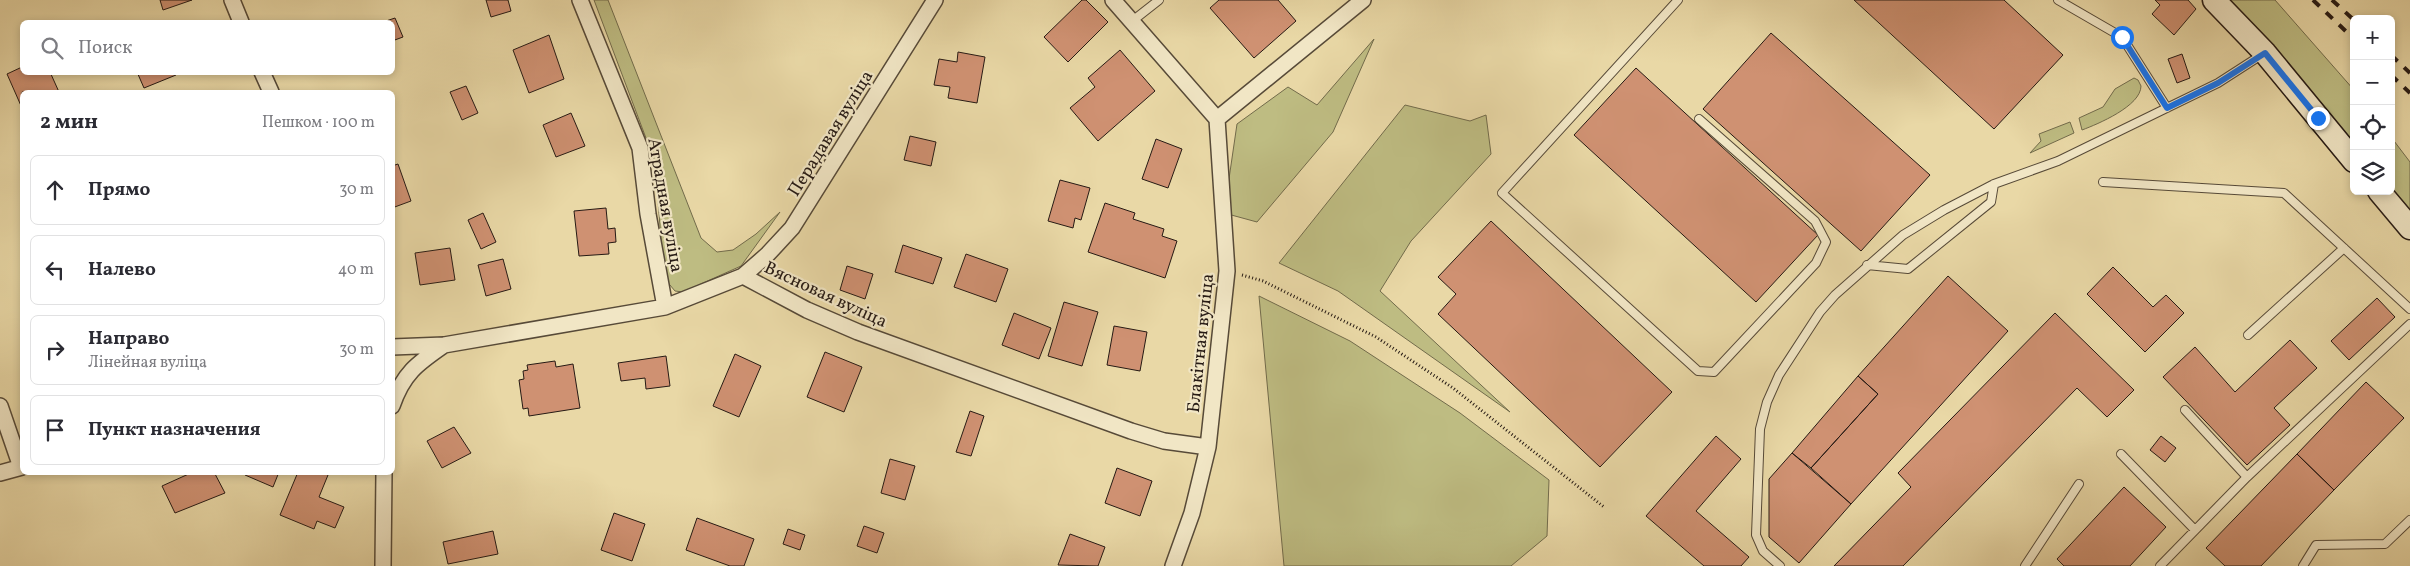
<!DOCTYPE html>
<html lang="ru">
<head>
<meta charset="utf-8">
<style>
  :root { --surface:#fff; --page:#f2f2f3; --text:#2b2b33; --muted:#7c7c81; --line:#e1e1e2 }
  body { margin:0; font-family:Vollkorn,serif; background:var(--page); color:var(--text) }
  .controls { position:absolute; right:15px; top:15px; display:grid; overflow:hidden; border-radius:8px; box-shadow:0 2px 8px #0003 }
  .controls button { width:45px; height:45px; display:grid; place-items:center; padding:0; border:0; border-bottom:1px solid var(--line); background:var(--surface); color:var(--text); font:25px sans-serif }
  .stop { position:absolute; width:15px; height:15px; margin:-11px; border:4px solid #1a73e8; border-radius:50%; background:#fff }
  .stop.end { background:#1a73e8; border-color:#fff; box-shadow:0 1px 5px #0008 }
  .list { margin:0; padding:0; list-style:none }
  h2 { display:flex; justify-content:space-between; align-items:center; height:65px; margin:0; padding:0 20px; font-size:21px }
  h2 small { font-size:16px; font-weight:400; color:var(--muted) }
  .list li { display:grid; grid-template-columns:32px 1fr auto; gap:15px; align-items:center; box-sizing:border-box; height:70px; margin:0 10px 10px; padding:0 10px; border:1px solid var(--line); border-radius:8px }
  .list b { display:block; font-size:19px; white-space:nowrap }
  .list p { margin:0; font-size:16px; white-space:nowrap; color:var(--muted) }
  .list em { font-size:16px; font-style:normal; color:var(--muted) }
  .icon { flex:none; width:28px; height:28px; fill:none; stroke:currentColor; stroke-width:2; stroke-linecap:round; stroke-linejoin:round }
  .map { position:relative; flex:none; width:2410px; height:566px; overflow:hidden }
  .search { position:absolute; background:var(--surface); box-shadow:0 2px 8px #0003; left:20px; top:20px; width:375px; height:55px; display:flex; align-items:center; gap:12px; box-sizing:border-box; padding:0 18px; border-radius:8px; color:var(--muted); font-size:19px }
  .panel { position:absolute; background:var(--surface); box-shadow:0 2px 8px #0003; left:20px; top:90px; width:375px; height:385px; border-radius:8px }
  .map>svg:first-child { display:block }
  .green { fill:#bebc82; stroke:#726b4b }
  .building { fill:#cf9172; stroke:#261a14 }
  .lines { fill:none; stroke-linecap:round; stroke-linejoin:round }
  .lane-casing { stroke:#574a38; stroke-width:10 }
  .street-casing { stroke:#574a38; stroke-width:18 }
  .secondary-casing { stroke:#261a14; stroke-width:25 }
  .path { stroke:#261a14; stroke-width:3; stroke-dasharray:1 2.5; stroke-linecap:butt }
  .lane { stroke:#f1e6c5; stroke-width:8 }
  .street { stroke:#f1e6c5; stroke-width:15 }
  .secondary { stroke:#f1e6c5; stroke-width:22 }
  .rail { stroke:#261a14; stroke-width:4; stroke-dasharray:9 9; stroke-linecap:butt }
  .route { stroke:#1a73e8; stroke-width:6 }
  .labels { text-anchor:middle; stroke-width:4.5; stroke-linejoin:round; paint-order:stroke }
  .street-label { font-size:18px; fill:#261a14; stroke:#f1e6c5 }
</style>
</head>
<body>
<div class="map">
<svg width="2410" height="566" viewBox="0 0 2410 566">
  <rect width="100%" height="100%" fill="#e9d8a6"/>
  <filter id="stains"><feTurbulence type="fractalNoise" baseFrequency=".004" numOctaves="4"/><feColorMatrix values="0 0 0 0 .2 0 0 0 0 .09 0 0 0 0 .02 0 0 0 .5 -.17"/></filter>
  <radialGradient id="worn" r=".72"><stop offset=".6" stop-color="#630" stop-opacity="0"/><stop offset="1" stop-color="#630" stop-opacity=".3"/></radialGradient>
  <path class="green" d="M594 0H608L701 238 717 252 733 250 756 234 780 212 741 266 683 292 675 291 664 278 655 162Z
    M2214 0H2275L2354 90V154Z
    M1374 39 1333 132 1257 222 1224 213 1237 124 1288 87 1317 105Z
    M2134 78 2138 80 2141 86C2141 106 2098 124 2082 130L2079 118 2103 107 2115 89Z
    M1405 105 1470 121 1486 115 1491 154 1411 241 1380 291 1510 412 1338 291 1279 263Z
    M2070 122 2074 133 2030 153 2041 141 2039 134Z
    M2391 137 2410 162V212L2391 191Z
    M1259 296 1350 341 1460 413 1549 480 1547 536 1511 566H1284Z"/>
  <path class="building" d="M160 0H192L163 10Z
    M486 0H508L511 11 491 17Z
    M1082 0H1086L1108 22 1068 62 1044 37Z
    M1219 0H1278L1296 21 1254 58 1210 8Z
    M1854 0H2004L2063 55 1994 129Z
    M2155 0H2188L2196 9 2174 35 2152 14 2160 5Z
    M395 18 403 37 392 41V22H383Z
    M1771 33 1930 175 1861 251 1703 109Z
    M549 35 564 79 529 93 513 50Z
    M1120 50 1155 91 1098 141 1070 108 1095 87 1088 78Z
    M958 52 985 57 977 103 948 98 950 87 934 85 939 59 957 62Z
    M2182 54 2190 78 2177 83 2168 59Z
    M22 67V72H50L59 92H22V108L7 74Z
    M1636 68 1818 235 1756 302 1574 135Z
    M137 72H175L176 75 144 88Z
    M466 86 478 113 462 120 450 92Z
    M571 113 585 146 556 157 543 125Z
    M910 136 936 142 931 166 904 160Z
    M1156 139 1182 149 1168 188 1142 179Z
    M398 164 411 201 392 208V166Z
    M1060 180 1090 188 1081 220 1075 218 1073 228 1048 221Z
    M1105 203 1135 213 1133 219 1164 229 1162 236 1177 241 1165 278 1088 252Z
    M606 208 608 229 615 228 616 242 608 243 609 254 579 256 574 211Z
    M483 213 496 242 481 249 468 220Z
    M1491 221 1672 392 1600 467 1438 314 1456 294 1438 277Z
    M903 245 942 258 933 284 895 272Z
    M450 248 455 280 420 285 415 253Z
    M966 254 1008 269 996 302 954 287Z
    M503 259 511 289 486 296 478 265Z
    M847 266 873 274 865 299 840 290Z
    M2113 267 2153 307 2166 295 2184 313 2145 352 2087 294Z
    M1948 276 2008 331 1851 504 1811 468 1878 394 1858 376Z
    M2377 298 2395 317 2349 360 2331 341Z
    M1064 302 1098 312 1082 366 1048 356Z
    M1014 313 1051 328 1039 359 1002 345Z
    M2055 313 2134 390 2107 417 2077 388 1903 566H1834L1911 487 1898 473Z
    M1114 326 1147 332 1140 371 1107 365Z
    M2290 340 2317 368 2274 408 2290 425 2247 465 2163 377 2195 347 2235 392Z
    M825 352 862 367 844 412 807 397Z
    M735 354 761 366 739 417 713 406Z
    M666 356 670 386 646 389 645 378 621 381 618 363Z
    M555 361 556 367 573 364 580 408 529 416 528 408 523 409 519 380 524 379 523 371 528 370 527 365Z
    M1858 376 1878 394 1811 468 1792 453Z
    M2366 382 2404 418 2334 490 2297 454Z
    M970 411 984 416 971 456 956 452Z
    M454 427 471 453 442 468 427 441Z
    M1716 436 1741 459 1696 511 1749 557 1741 566H1704L1646 516Z
    M2161 436 2176 448 2165 462 2150 450Z
    M1792 453 1851 504 1799 563 1769 537V479Z
    M2297 454 2334 490 2261 566H2225L2206 548Z
    M890 459 915 466 905 500 881 493Z
    M1117 468 1152 481 1140 516 1105 503Z
    M193 472H214L225 493 175 513 162 486Z
    M246 472H279L273 487 245 475Z
    M298 472H322L328 475 319 497 344 507 335 528 317 521 314 529 280 515Z
    M2124 487 2166 527 2130 566H2064L2057 559Z
    M614 513 645 524 632 561 601 550Z
    M697 518 754 539 744 566H730L686 550Z
    M864 526 884 533 877 553 857 546Z
    M788 529 805 535 800 550 783 544Z
    M493 531 498 554 448 564 443 542Z
    M1070 534 1105 547 1098 566 1058 565Z"/>
  <g class="lines">
    <g class="lane-casing">
      <path id="lane" d="M1678 0 1502 193 1698 371 1714 372 1816 263 1826 242 1815 221 1699 119
        M2058 0 2122 37 2167 108
        M1131 22 1159 0
        M2103 182 2284 193 2410 309
        M1867 265 1908 269 1991 202 1994 184
        M2248 335 2344 248
        M2185 410 2247 477
        M2121 454 2195 530
        M1780 566 1763 551 1756 535 1760 429 1767 402 1779 375 1820 312 1835 295 1903 235 1944 210 1994 184 2058 161 2218 83 2263 54
        M2025 566 2079 484
        M2160 566 2247 477 2410 324
        M2303 566 2316 545 2385 544 2410 520"/>
    </g>
    <g class="street-casing">
      <path id="street" d="M232 0 241 22
        M580 0 640 148 648 214 665 307
        M1113 0 1217 119 1227 271 1208 447 1192 513 1173 566
        M262 72 271 92
        M1217 119 1363 0
        M743 276 807 310 858 332 1131 431 1164 441 1208 447
        M392 347 444 345 665 307 743 276 767 255 792 228 935 0
        M0 406 21 467
        M392 406C403 373 418 363 444 345
        M0 473 22 467
        M383 566 384 472"/>
    </g>
    <g class="secondary-casing">
      <path id="secondary" d="M2214 0 2265 53 2354 161
        M2379 191 2410 228"/>
    </g>
    <path class="path" d="M1242 275 1263 281 1376 337 1453 388 1604 507"/>
    <use href="#lane" class="lane"/>
    <use href="#street" class="street"/>
    <use href="#secondary" class="secondary"/>
    <path class="rail" d="M2313 0 2354 39
      M2332 0 2354 20
      M2391 55 2410 73
      M2391 75 2410 93"/>
  </g>
  <g class="lines">
    <path class="route" d="M2122 37 2167 108 2218 83 2265 53 2318 118"/>
  </g>
  <g class="labels">
    <g class="street-label">
      <text transform="translate(830 133) rotate(-58)" y="6">Перадавая вуліца</text>
      <text transform="translate(666 205) rotate(80)" y="6">Атрадная вуліца</text>
      <text transform="translate(826 294) rotate(25)" y="6">Вясновая вуліца</text>
      <text transform="translate(1200 343) rotate(-84)" y="6">Блакітная вуліца</text>
    </g>
  </g>
  <rect width="100%" height="100%" filter="url(#stains)"/>
  <rect width="100%" height="100%" fill="url(#worn)"/>
</svg>
<div class="controls">
<button>+</button>
<button>−</button>
<button><svg class="icon" aria-label="locate" viewBox="0 0 24 24"><circle cx="12" cy="12" r="6"/><path d="M12 2v4M12 18v4M2 12h4M18 12h4"/></svg></button>
<button><svg class="icon" aria-label="layers" viewBox="0 0 24 24"><path d="M12 4l9 5-9 5-9-5zM3 14l9 5 9-5"/></svg></button>
</div>
<div class="stop" style="left:2122px;top:37px"></div>
<div class="stop end" style="left:2318px;top:118px"></div>
<div class="search"><svg class="icon" aria-label="search" viewBox="0 0 24 24"><circle cx="10" cy="10" r="6"/><path d="M15 15l6 6"/></svg>Поиск</div>
<section class="panel">
<h2>2 мин<small>Пешком · 100 m</small></h2>
<ul class="list">
<li><svg class="icon" aria-label="ahead" viewBox="0 0 24 24"><path d="M12 20V5M6 11l6-6 6 6"/></svg><div><b>Прямо</b></div><em>30 m</em></li>
<li><svg class="icon" aria-label="left" viewBox="0 0 24 24"><path d="M17 20v-9H6M10 6l-5 5 5 5"/></svg><div><b>Налево</b></div><em>40 m</em></li>
<li><svg class="icon" aria-label="right" viewBox="0 0 24 24"><path d="M7 20v-9h11M14 6l5 5-5 5"/></svg><div><b>Направо</b><p>Лінейная вуліца</p></div><em>30 m</em></li>
<li><svg class="icon" aria-label="arrive" viewBox="0 0 24 24"><path d="M6 21V4h12l-3 4 3 4H6"/></svg><div><b>Пункт назначения</b></div></li>
</ul>
</section>
</div>
</body>
</html>
